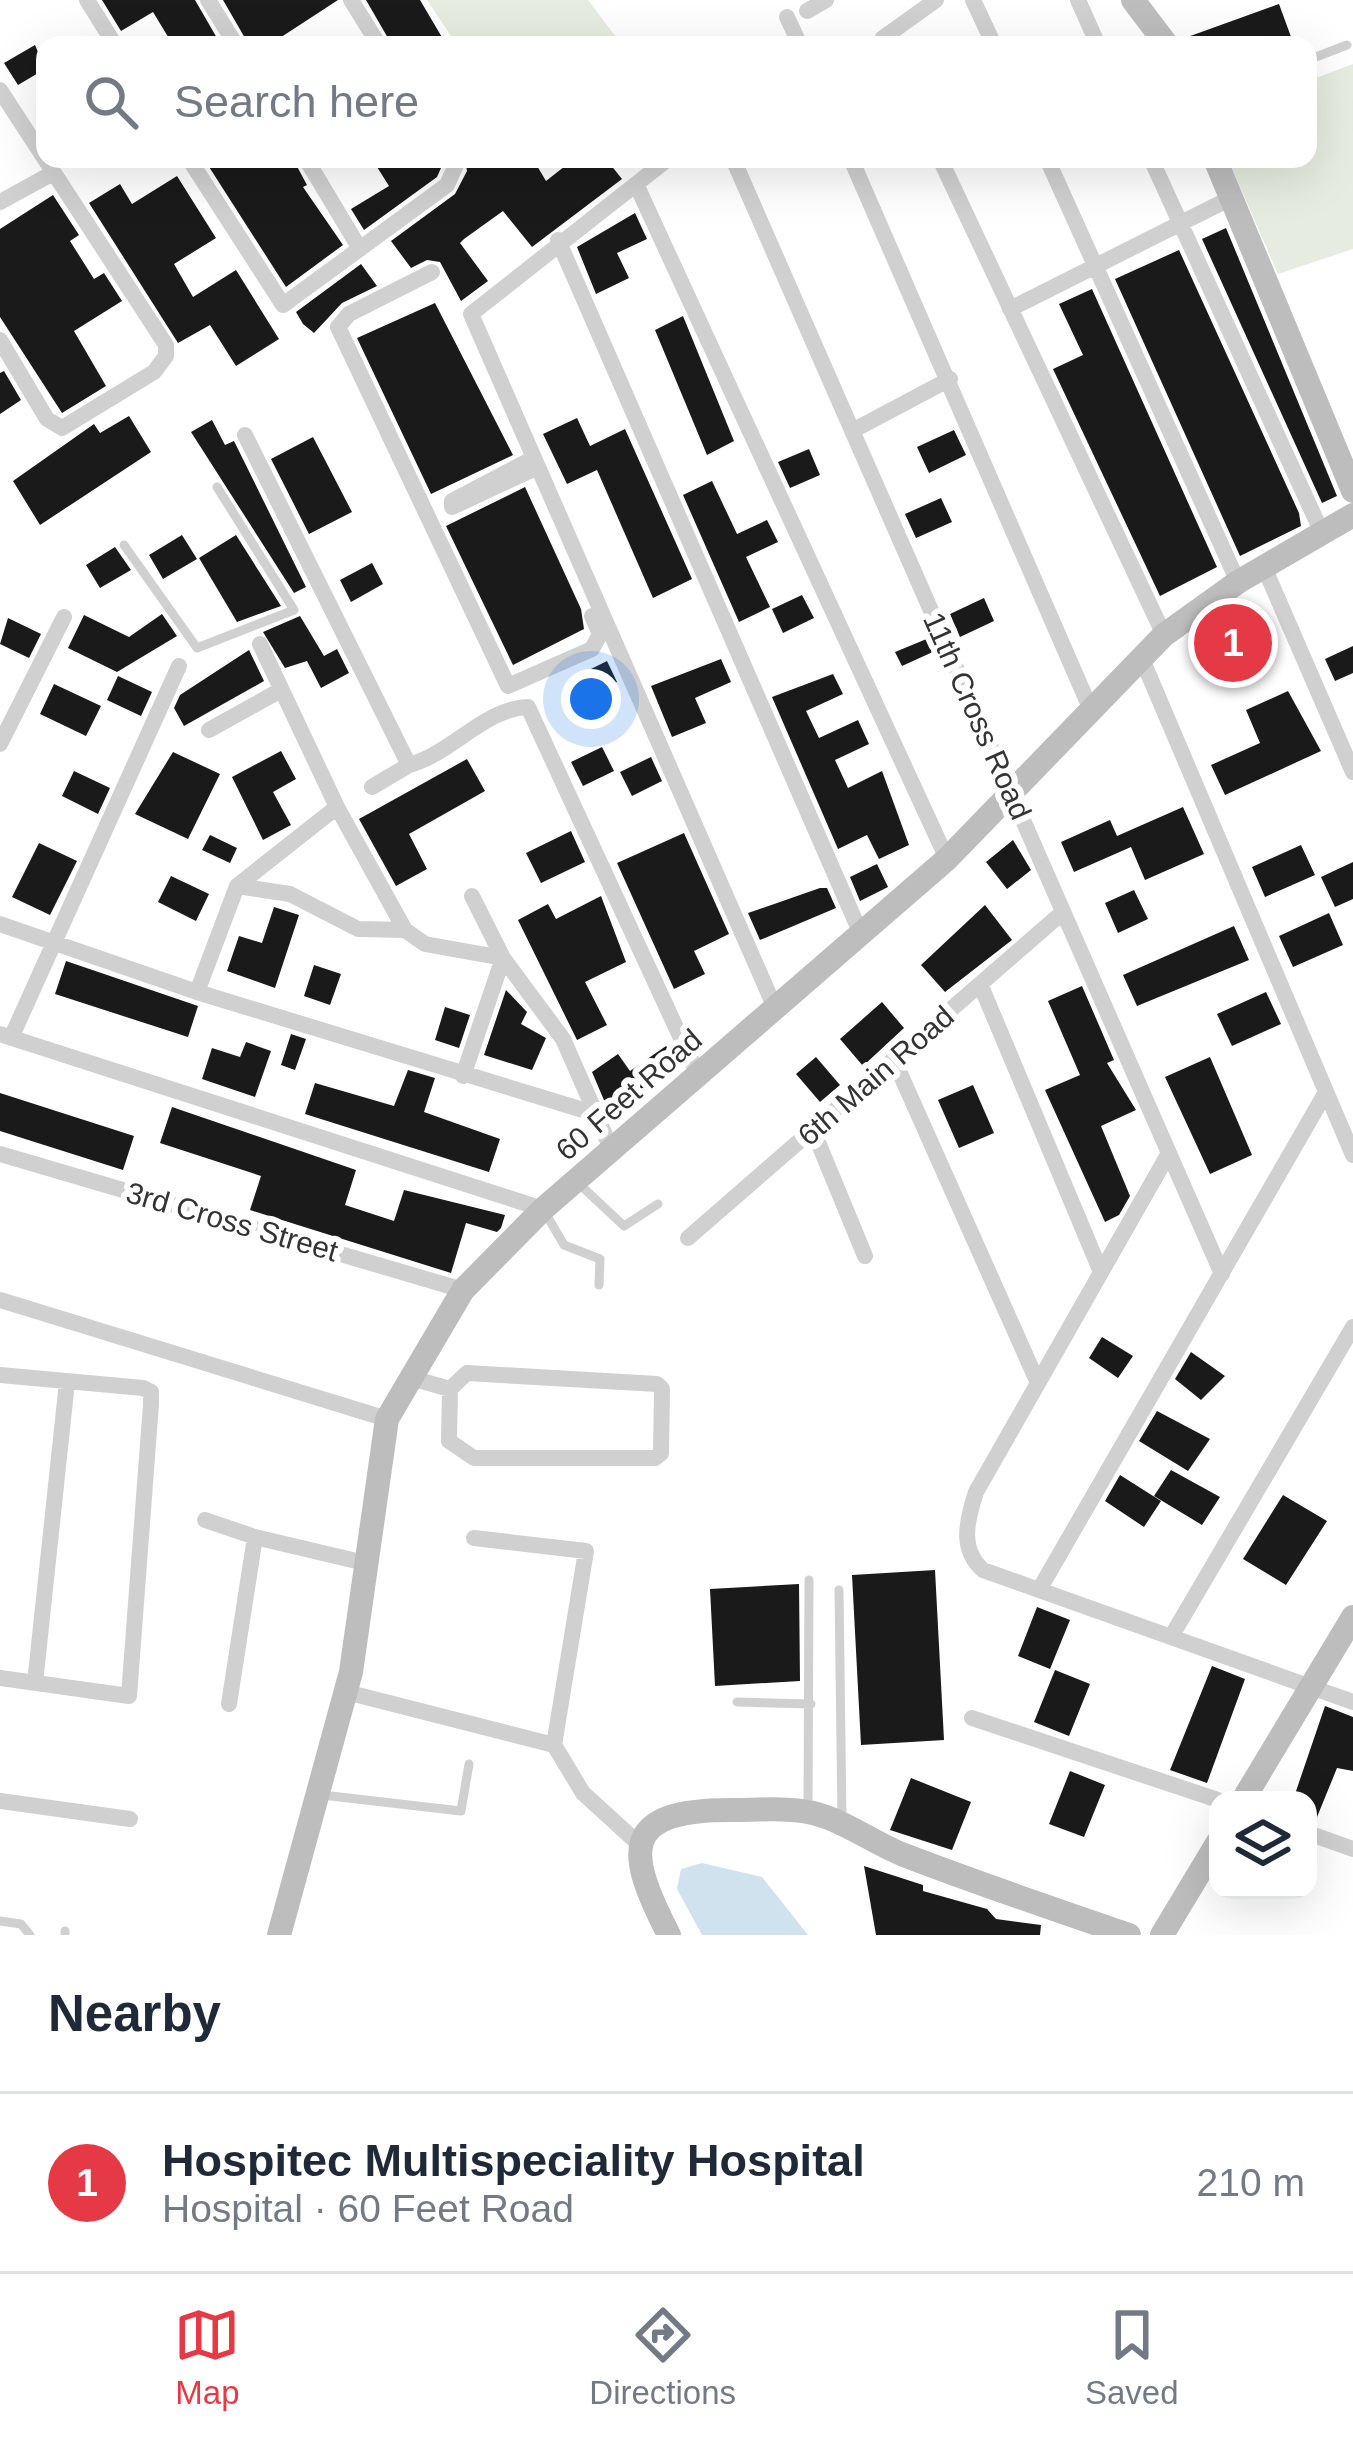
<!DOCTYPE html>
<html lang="en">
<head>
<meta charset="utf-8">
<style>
  :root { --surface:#fff; --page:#f2f2f3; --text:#1f2937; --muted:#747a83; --line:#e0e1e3; --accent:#e63946 }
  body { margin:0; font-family:Arial,sans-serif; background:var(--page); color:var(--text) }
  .controls { position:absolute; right:36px; bottom:36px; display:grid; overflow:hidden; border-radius:24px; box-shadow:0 12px 48px #0002 }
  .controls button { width:108px; height:108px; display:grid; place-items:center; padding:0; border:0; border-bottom:3px solid var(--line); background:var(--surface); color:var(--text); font:60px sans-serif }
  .you { position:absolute; left:591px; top:699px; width:42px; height:42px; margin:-30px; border:9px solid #fff; border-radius:50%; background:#1a73e8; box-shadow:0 0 0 18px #1a73e833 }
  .badge { display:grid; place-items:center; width:78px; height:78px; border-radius:50%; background:var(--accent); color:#fff; font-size:39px; font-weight:700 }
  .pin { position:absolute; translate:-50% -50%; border:6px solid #fff; box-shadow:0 3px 12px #0006 }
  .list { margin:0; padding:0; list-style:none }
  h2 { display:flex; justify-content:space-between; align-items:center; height:156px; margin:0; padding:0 48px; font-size:51px }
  h2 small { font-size:39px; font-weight:400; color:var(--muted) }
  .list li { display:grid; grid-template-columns:78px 1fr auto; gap:36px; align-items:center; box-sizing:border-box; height:180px; padding:0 48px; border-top:3px solid var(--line) }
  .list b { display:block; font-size:45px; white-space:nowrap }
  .list p { margin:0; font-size:39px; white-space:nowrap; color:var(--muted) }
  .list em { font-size:39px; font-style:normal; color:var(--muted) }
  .icon { flex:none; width:66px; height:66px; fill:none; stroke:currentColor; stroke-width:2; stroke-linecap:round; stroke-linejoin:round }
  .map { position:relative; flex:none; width:1353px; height:1935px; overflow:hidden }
  .search { position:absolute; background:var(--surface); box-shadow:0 12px 48px #0002; left:36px; right:36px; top:36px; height:132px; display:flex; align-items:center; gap:30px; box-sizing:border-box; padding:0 42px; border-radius:24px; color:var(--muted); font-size:45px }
  .sheet { height:336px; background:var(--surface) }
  nav { display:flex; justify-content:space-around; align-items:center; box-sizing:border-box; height:168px; border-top:3px solid var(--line); background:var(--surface); font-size:33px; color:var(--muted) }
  nav a { display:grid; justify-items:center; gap:6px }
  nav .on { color:var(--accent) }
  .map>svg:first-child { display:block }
  .green { fill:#e6ecdf }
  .water { fill:#cfe2ee }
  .building { fill:#1a1a1a }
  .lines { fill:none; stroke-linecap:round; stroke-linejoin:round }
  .lane { stroke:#d0d0d0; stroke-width:9 }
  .street { stroke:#d0d0d0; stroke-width:16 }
  .secondary { stroke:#bdbdbd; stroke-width:24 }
  .labels { text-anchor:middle; stroke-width:12; stroke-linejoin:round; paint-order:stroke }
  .street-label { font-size:30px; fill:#333; stroke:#fff }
</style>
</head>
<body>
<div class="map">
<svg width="1353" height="1935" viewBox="0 0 1353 1935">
  <rect width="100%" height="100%" fill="#fff"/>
  <path class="green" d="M427 0H588L622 45H457Z
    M1353 64V249L1278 274 1228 159H1308V81Z"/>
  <path class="water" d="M702 1863 762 1877 808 1935H702L677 1889 681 1869Z"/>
  <path class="building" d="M102 0H195L221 45H173L153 12 121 31Z
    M223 0H338L269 45H249Z
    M366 0H420L443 39 433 45H392Z
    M1279 4 1294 45H1183L1182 39Z
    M35 45 45 69 18 85 4 63Z
    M204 159H293L307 185 303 187 343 245 286 287Z
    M372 159H437L441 168 437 177 364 230 351 209 389 186Z
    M465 159H533L546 181 574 159H606L622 179 532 247 503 211 464 239 460 243 488 281 461 301 440 262 427 260 411 268 391 241 455 194 467 171Z
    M177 176 216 238 174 264 193 297 236 270 279 339 236 366 210 325 178 343 89 203 120 184 132 204Z
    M53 195 79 235 70 241 94 279 104 273 122 301 74 331 106 386 62 413 0 317V229Z
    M635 213 647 239 617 253 629 278 596 294 577 247Z
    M1226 228 1337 496 1322 503 1202 239Z
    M1179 250 1299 513 1301 526 1240 556 1115 279Z
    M361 264 377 286 342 303 314 333 303 324 296 312Z
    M1092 289 1217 567 1160 596 1053 369 1083 355 1059 304Z
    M435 303 513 455 431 494 357 338Z
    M683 316 734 441 707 455 655 330Z
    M4 371 21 400 0 414V373Z
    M129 416 151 452 40 525 13 481 94 424 100 433Z
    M577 418 590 446 625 429 692 579 653 598 597 470 567 484 543 434Z
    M212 420 225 445 234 441 306 587 294 593 191 432Z
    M954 430 966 455 929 473 917 447Z
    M313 437 352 512 309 534 271 459Z
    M809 449 820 475 790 488 778 462Z
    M712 481 737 534 767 520 778 542 746 557 770 607 739 622 683 495Z
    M525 487 581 609 584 629 513 665 446 526Z
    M941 498 952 522 916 538 905 514Z
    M182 535 197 559 163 579 149 555Z
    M236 535 281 606 237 622 199 558Z
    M115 547 131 570 100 588 86 565Z
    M372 563 383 584 351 602 340 580Z
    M802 595 814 618 783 633 772 609Z
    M984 598 994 621 960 637 950 614Z
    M162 614 177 636 117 672 68 648 84 615 129 637Z
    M300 616 324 656 337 649 349 673 321 688 307 661 285 668 263 632Z
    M8 618 41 634 29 658 0 644Z
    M929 638 935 651 902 666 895 652Z
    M1353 646V673L1335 681 1325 659Z
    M249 650 264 681 184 726 174 708 180 695Z
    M721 659 731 682 695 698 706 723 672 737 651 686Z
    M607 661 617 682 588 697 577 676Z
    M833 674 843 694 806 711 819 738 858 720 869 744 835 760 848 788 882 771 909 845 879 859 867 835 838 849 772 697Z
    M118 676 152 692 141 716 107 700Z
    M54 684 101 706 86 736 40 714Z
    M1288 691 1321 751 1225 795 1211 765 1260 743 1246 710Z
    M602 747 614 771 583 786 571 762Z
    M281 751 296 779 273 792 291 825 263 840 232 777Z
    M173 752 220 774 188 839 135 814Z
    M651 757 662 781 632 796 620 772Z
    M467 759 485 791 409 834 427 869 396 886 359 819Z
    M74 771 110 788 98 814 62 796Z
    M1183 807 1204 854 1145 880 1131 847 1074 872 1061 842 1110 820 1117 836Z
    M571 831 585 862 541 883 526 853Z
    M684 833 729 934 694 951 705 974 674 989 617 863Z
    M210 835 237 848 230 863 202 850Z
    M1013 840 1031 870 1007 889 986 862Z
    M39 843 77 861 50 915 12 897Z
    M1301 845 1315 875 1265 897 1252 867Z
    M1353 862V899L1335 907 1321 877Z
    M877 864 888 887 860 901 850 877Z
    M171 876 209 894 196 921 158 902Z
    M820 888H827L836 908 760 940 748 913Z
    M1134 890 1148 919 1118 933 1105 903Z
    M601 896 626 962 585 982 607 1025 577 1040 518 920 548 904 556 919Z
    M985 905 1012 940 945 992 921 965Z
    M274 907 299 915 275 988 227 971 239 936 262 943Z
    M1329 913 1343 945 1293 967 1279 936Z
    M1234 926 1249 960 1137 1006 1123 975Z
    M66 961 198 1006 188 1037 55 994Z
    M314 965 341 974 330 1005 304 996Z
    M1082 986 1114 1060 1107 1063 1136 1110 1101 1126 1130 1196 1119 1215 1105 1222 1045 1090 1080 1075 1048 1001Z
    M506 990 527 1012 521 1024 546 1038 532 1070 484 1055Z
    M1266 992 1281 1024 1232 1046 1217 1014Z
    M882 1002 904 1028 863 1066 840 1039Z
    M445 1007 470 1015 459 1048 435 1040Z
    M291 1034 306 1039 295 1070 281 1065Z
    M246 1042 271 1051 255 1097 202 1079 212 1048 240 1057Z
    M666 1046 679 1064 609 1112 592 1072 618 1054 630 1071Z
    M816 1057 840 1085 820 1102 796 1074Z
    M1210 1057 1252 1155 1210 1174 1165 1077Z
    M408 1070 435 1078 424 1112 500 1139 489 1172 305 1114 315 1083 394 1106Z
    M973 1085 994 1133 959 1148 938 1100Z
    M0 1093 134 1136 123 1170 0 1131Z
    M172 1107 356 1170 345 1205 394 1221 404 1190 505 1215 501 1228 497 1232 466 1223 451 1273 250 1210 261 1176 160 1143Z
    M1102 1337 1133 1356 1118 1378 1089 1358Z
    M1191 1352 1225 1376 1201 1400 1175 1379Z
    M1157 1411 1210 1439 1188 1471 1139 1441Z
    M1171 1470 1220 1497 1202 1525 1154 1496Z
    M1120 1475 1161 1501 1144 1527 1105 1501Z
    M1283 1495 1327 1521 1286 1585 1243 1559Z
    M935 1570 944 1740 861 1745 852 1575Z
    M799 1584 800 1681 715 1686 710 1589Z
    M1037 1607 1070 1620 1050 1669 1018 1656Z
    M1212 1666 1245 1679 1207 1783 1170 1770Z
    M1055 1670 1090 1684 1069 1736 1034 1722Z
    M1325 1706 1353 1717V1771L1337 1768 1315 1822 1308 1820V1800H1293Z
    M1070 1771 1105 1785 1084 1837 1049 1824Z
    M911 1778 971 1802 952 1850 890 1830Z
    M864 1866 923 1885V1891L987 1909 996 1919 1041 1925 1040 1935H876Z"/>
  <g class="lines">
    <path class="lane" d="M1308 60 1347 45
      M124 545 197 648 294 610 217 487
      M576 1181 624 1226 658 1204
      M546 1214 564 1245 600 1259 599 1285
      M839 1590 842 1820
      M737 1702 811 1704
      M322 1795 461 1811 469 1764
      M808 1812 809 1580
      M0 1921 21 1924 30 1935
      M65 1935V1931"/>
    <path class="street" d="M87 0 115 45
      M208 0 236 45
      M351 0 379 45
      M973 0 994 45
      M1078 0 1098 45
      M807 11 826 0
      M787 17 800 45
      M886 45 883 38 936 0
      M0 90 166 345V356L154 372 62 428 47 419 0 340
      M189 159 283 305 447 185 455 167 450 159
      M306 159 360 249
      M668 159 471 314 775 1008
      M733 159 1222 1274
      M851 159 1091 710
      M940 159 1164 635
      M1047 159 1238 582
      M1151 159 1322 533
      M636 184 947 859
      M0 202 53 173
      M558 240 861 934
      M432 272 349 314 338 327 508 686 592 649 600 634 592 616
      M1010 309 1231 198
      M852 431 950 379
      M245 435 409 765C451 754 485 708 528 707L698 1075
      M534 458 452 501V507L538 467
      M1264 567 1353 772
      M260 644 337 807 405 930
      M1142 659 1353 1155
      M209 730 281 690
      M0 744 64 617
      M372 787 409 765
      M237 886 337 807
      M472 896 503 958 563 1039 596 1114
      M0 924 197 992 596 1114 612 1151
      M981 986 1101 1272
      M197 992 237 886 290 894 358 929 405 930 425 944 503 958
      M0 1034 543 1209
      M11 1038 179 666
      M894 1060 1038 1383
      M463 1076 503 958
      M813 1130 865 1256
      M1169 1153 976 1492C967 1520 959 1549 983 1570L1353 1702
      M0 1154 463 1290
      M688 1238 1063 912
      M0 1300 387 1419
      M0 1375 143 1388 151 1392V1404L129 1696 0 1678
      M411 1378 450 1389 449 1441 474 1458H655L661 1453 662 1389 657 1384 467 1373 450 1389
      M205 1520 255 1537
      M474 1538 586 1551 554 1745
      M1039 1590 1326 1092
      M1171 1637 1353 1327
      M35 1683 67 1382
      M346 1692 554 1745 583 1793 640 1845
      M229 1704 255 1537 365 1563
      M972 1718 1218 1800
      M0 1801 130 1819
      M1308 1833 1353 1849"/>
    <path class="secondary" d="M1133 0 1167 45
      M1215 159 1353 491
      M1243 1800 1353 1617
      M279 1935 351 1672 387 1419 463 1290 543 1209 947 859 1164 635 1238 582 1353 515
      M669 1935C626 1852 620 1810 730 1810 757 1810 787 1807 813 1813 845 1821 874 1843 904 1855 979 1884 1054 1909 1129 1935
      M1162 1935 1218 1842"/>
  </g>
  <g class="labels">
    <g class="street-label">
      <text transform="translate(977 716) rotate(66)" y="10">11th Cross Road</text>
      <text transform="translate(876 1076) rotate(-41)" y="10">6th Main Road</text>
      <text transform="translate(629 1095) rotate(-41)" y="10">60 Feet Road</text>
      <text transform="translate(232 1222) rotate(16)" y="10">3rd Cross Street</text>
    </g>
  </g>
</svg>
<div class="controls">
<button><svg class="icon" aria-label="layers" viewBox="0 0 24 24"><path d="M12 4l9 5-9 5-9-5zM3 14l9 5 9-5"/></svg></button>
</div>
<div class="you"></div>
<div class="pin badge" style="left:1233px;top:643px">1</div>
<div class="search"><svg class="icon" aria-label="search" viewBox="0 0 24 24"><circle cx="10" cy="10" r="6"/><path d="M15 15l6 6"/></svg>Search here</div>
</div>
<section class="sheet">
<h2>Nearby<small></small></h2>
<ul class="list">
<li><span class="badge">1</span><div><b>Hospitec Multispeciality Hospital</b><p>Hospital · 60 Feet Road</p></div><em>210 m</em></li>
</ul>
</section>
<nav>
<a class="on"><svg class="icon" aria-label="map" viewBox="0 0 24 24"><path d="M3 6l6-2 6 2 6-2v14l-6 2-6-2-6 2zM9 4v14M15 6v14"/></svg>Map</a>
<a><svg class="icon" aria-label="directions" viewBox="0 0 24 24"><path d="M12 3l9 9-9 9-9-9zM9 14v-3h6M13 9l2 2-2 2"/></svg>Directions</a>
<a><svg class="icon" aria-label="saved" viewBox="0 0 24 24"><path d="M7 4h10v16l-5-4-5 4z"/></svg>Saved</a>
</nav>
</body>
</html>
